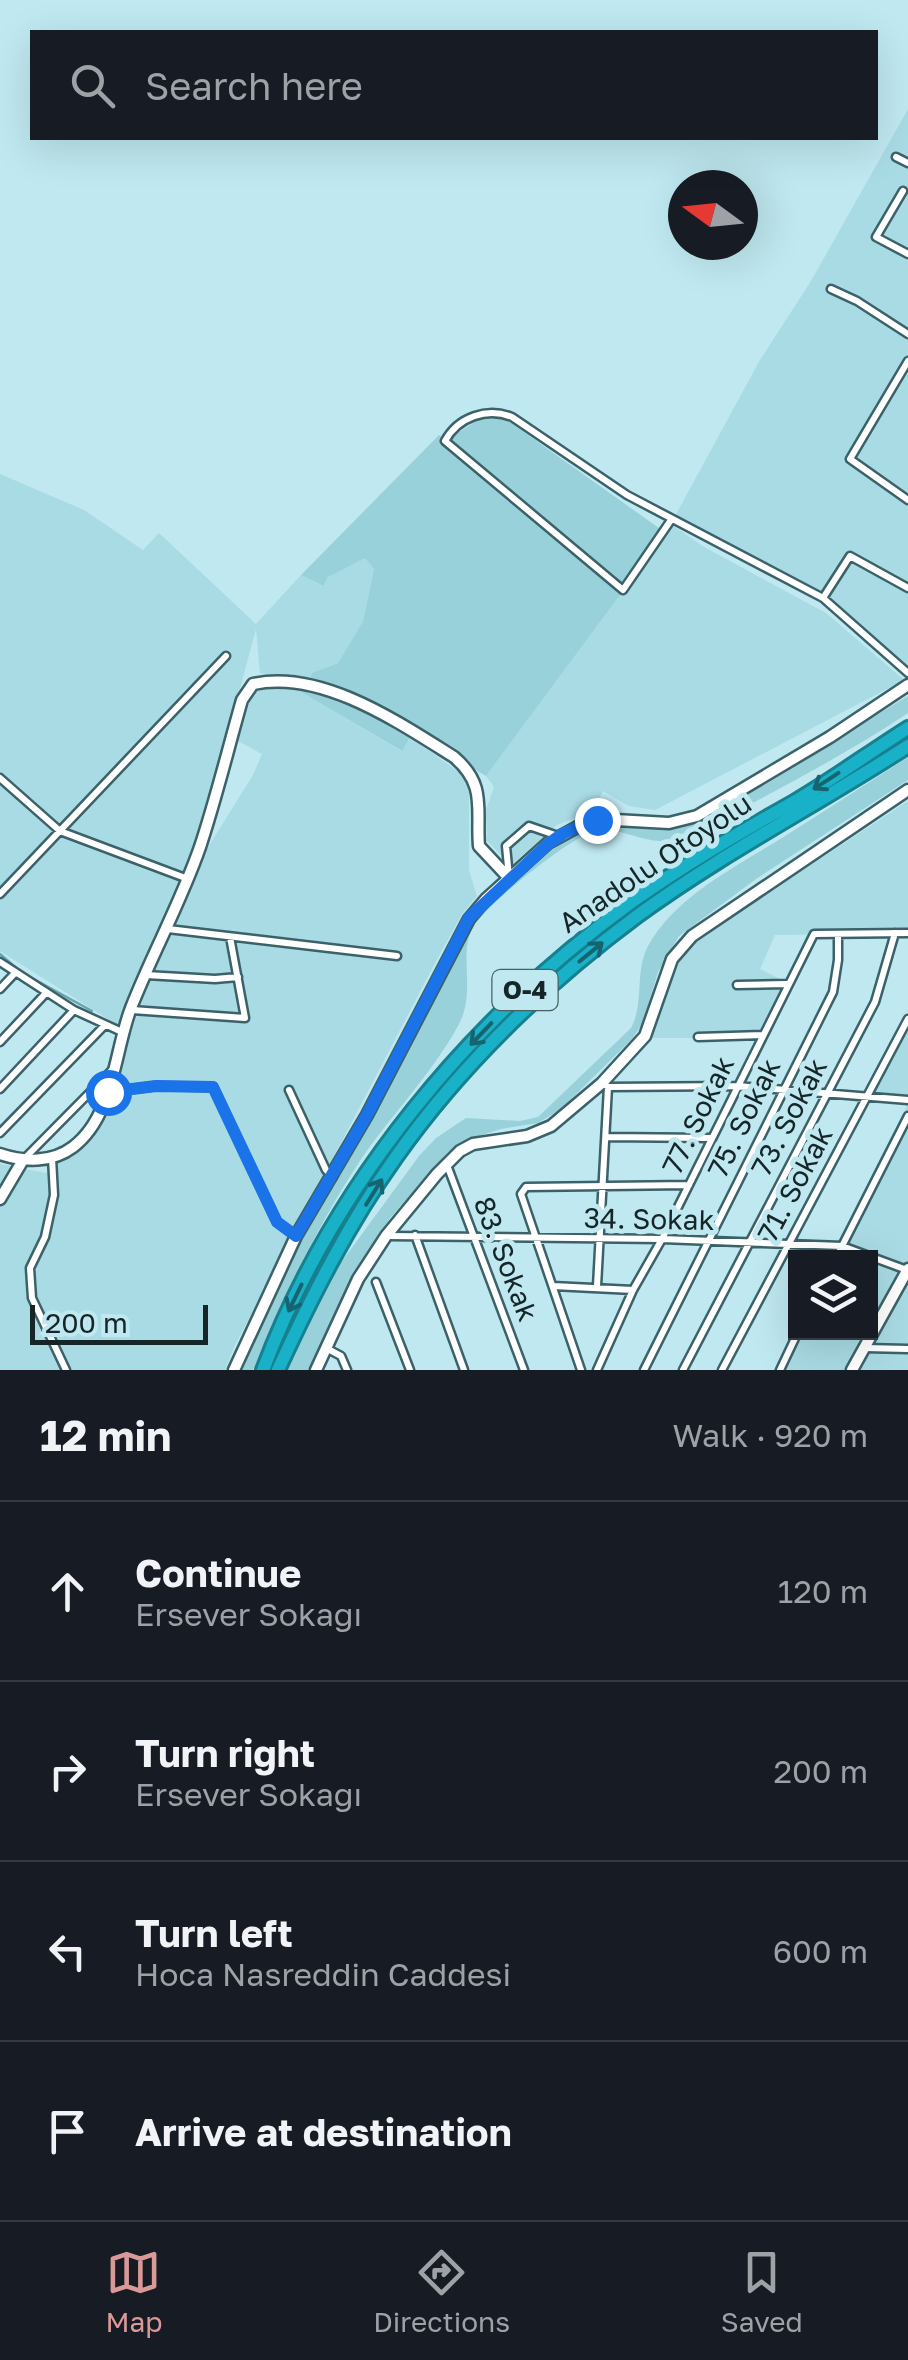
<!DOCTYPE html>
<html lang="en">
<head>
<meta charset="utf-8">
<style>
  :root { --surface:#171b24; --page:#20242c; --text:#f1f3f6; --muted:#9ea1a6; --line:#363941; --accent:#d89997 }
  body { margin:0; font-family:"Golos Text",sans-serif; background:var(--page); color:var(--text) }
  .controls { position:absolute; right:30px; bottom:30px; display:grid; overflow:hidden; border-radius:0px; box-shadow:0 10px 40px #0002 }
  .controls button { width:90px; height:90px; display:grid; place-items:center; padding:0; border:0; border-bottom:2px solid var(--line); background:var(--surface); color:var(--text); font:50px sans-serif }
  .compass { position:absolute; left:668px; top:170px; width:90px; height:90px; border-radius:50%; background:var(--surface); box-shadow:0 10px 40px #0002; rotate:285deg }
  .scale { position:absolute; left:30px; bottom:25px; width:178px; box-sizing:border-box; padding-left:10px; border:5px solid #152528; border-top:0; font-size:28px; line-height:35px; white-space:nowrap; color:#152528; -webkit-text-stroke:8px #bfe8f0; paint-order:stroke }
  .stop { position:absolute; width:30px; height:30px; margin:-22px; border:8px solid #1a73e8; border-radius:50%; background:#fff }
  .stop.end { background:#1a73e8; border-color:#fff; box-shadow:0 2px 10px #0008 }
  .list { margin:0; padding:0; list-style:none }
  h2 { display:flex; justify-content:space-between; align-items:center; height:130px; margin:0; padding:0 40px; font-size:42px }
  h2 small { font-size:32px; font-weight:400; color:var(--muted) }
  .list li { display:grid; grid-template-columns:65px 1fr auto; gap:30px; align-items:center; box-sizing:border-box; height:180px; padding:0 40px; border-top:2px solid var(--line) }
  .list b { display:block; font-size:38px; white-space:nowrap }
  .list p { margin:0; font-size:32px; white-space:nowrap; color:var(--muted) }
  .list em { font-size:32px; font-style:normal; color:var(--muted) }
  .icon { flex:none; width:55px; height:55px; fill:none; stroke:currentColor; stroke-width:2; stroke-linecap:round; stroke-linejoin:round }
  .map { position:relative; flex:none; width:908px; height:1370px; overflow:hidden }
  .search { position:absolute; background:var(--surface); box-shadow:0 10px 40px #0002; left:30px; right:30px; top:30px; height:110px; display:flex; align-items:center; gap:25px; box-sizing:border-box; padding:0 35px; border-radius:0px; color:var(--muted); font-size:38px }
  .sheet { height:850px; background:var(--surface) }
  nav { display:flex; justify-content:space-around; align-items:center; box-sizing:border-box; height:140px; border-top:2px solid var(--line); background:var(--surface); font-size:28px; color:var(--muted) }
  nav a { display:grid; justify-items:center; gap:5px }
  nav .on { color:var(--accent) }
  .map>svg:first-child { display:block }
  .built { fill:#a9dbe4 }
  .green { fill:#99d1db }
  .lines { fill:none; stroke-linecap:round; stroke-linejoin:round }
  .stream { stroke:#67a5b0; stroke-width:2.5 }
  .street-casing { stroke:#3c6269; stroke-width:11 }
  .secondary-casing { stroke:#3c6269; stroke-width:15 }
  .highway-casing { stroke:#17808f; stroke-width:18 }
  .street { stroke:#fff; stroke-width:6 }
  .secondary { stroke:#fff; stroke-width:10 }
  .highway { stroke:#18b1c7; stroke-width:12 }
  .oneway { stroke:#166470 }
  .route { stroke:#1a73e8; stroke-width:12 }
  .labels { text-anchor:middle; stroke-width:10; stroke-linejoin:round; paint-order:stroke }
  .shield { fill:#bfe8f0; stroke:#486064; stroke-width:2.5 }
  .shield-label { font-size:25px; font-weight:bold; fill:#152528 }
  .street-label { font-size:28px; fill:#152528; stroke:#bfe8f0 }
</style>
</head>
<body>
<div class="map">
<svg width="908" height="1370" viewBox="0 0 908 1370">
  <rect width="100%" height="100%" fill="#bfe8f0"/>
  <path class="built" d="M908 109V668L903 674 831 605 674 518 760 360 811 281Z
    M0 474 84 510 143 550 159 533 256 624 301 575 322 586 328 577 365 557 374 569 363 621 338 663 313 673 310 681 260 673 256 629 202 829 119 1026 0 951Z
    M672 525 704 547 826 613 904 680 655 810 629 806 603 791 593 811 557 825 511 865 487 841 486 810 494 787 486 776Z
    M270 685 294 688 401 751 410 737 463 775 469 785V870L477 896 462 914 434 965 234 1347 225 1370H0V1164L46 1173 98 1128 145 993 192 881 205 852 253 775 262 754 238 741 253 692Z
    M908 801V934L775 935 760 969 784 981 756 1038H647L681 955 694 942Z
    M908 1015V1097L863 1095 868 1086Z
    M908 1104V1370H774L795 1327 796 1332H870V1258L831 1257Z"/>
  <path class="green" d="M485 416 507 420 666 533 486 776 343 691 310 681 312 673 338 663 363 621 374 569 365 558 328 577 323 586 301 575 439 435 451 440 452 436Z
    M294 688 339 698 410 737 402 751Z
    M908 696V713C857 747 805 775 751 804 726 816 701 830 675 839 645 849 616 820 587 834 562 845 490 902 475 924 456 951 478 990 458 1026 430 1077 387 1119 356 1167 314 1231 284 1301 253 1370H237L298 1236 341 1174 471 921C499 888 563 822 608 823 621 823 633 828 646 828 664 829 683 826 700 821Z
    M908 757V780L756 879 679 936 658 972 643 1022 632 1039 561 1109 538 1123 501 1129 466 1140 448 1152 390 1218 358 1266 309 1370H286L340 1264 419 1156 436 1138 466 1118 520 1121 538 1117 631 1028C645 1002 634 973 648 946 676 895 738 866 785 836 826 810 867 784 908 757Z"/>
  <g class="lines">
    <path class="stream" d="M0 954 21 972 92 1011"/>
    <g class="street-casing">
      <path id="street" d="M896 157 908 163
        M903 191 876 237 908 254
        M831 289 857 301 908 334
        M908 361 850 459 908 500
        M671 520 623 590 445 441C458 417 487 407 512 417L627 495 823 598 908 673
        M823 598 850 556 908 588
        M0 778 60 831 188 879
        M509 877 506 846 529 826 558 836
        M0 894 226 656
        M168 929 397 956
        M0 962 74 1010 122 1032
        M146 975 215 979 238 977
        M737 985 787 984
        M0 989 15 973
        M132 1010 245 1018 230 937
        M698 1037 763 1035
        M0 1042 46 993
        M603 1083 608 1087 737 1086 908 1100
        M0 1089 74 1010
        M289 1090 326 1170 333 1177
        M108 1092 156 1086 213 1087 277 1222 296 1236
        M0 1133 105 1025
        M606 1137 712 1138
        M52 1158 54 1195 45 1237 30 1268 32 1298 66 1370
        M24 1159 112 1070
        M447 1165 524 1370
        M415 1235 464 1370
        M389 1236 662 1239 842 1246 907 1270
        M836 1258 908 1116
        M376 1282 410 1370
        M553 1286 633 1290
        M597 1286 608 1087
        M326 1348 341 1356 347 1370
        M865 1348 908 1349
        M581 1370 521 1194 526 1187 689 1185
        M597 1370 633 1290 662 1239 814 934 908 933
        M644 1370 833 992 838 960V934
        M683 1370 875 1002 895 933
        M722 1370 908 1019
        M780 1370 798 1332"/>
    </g>
    <g class="secondary-casing">
      <path id="secondary" d="M0 1154C24 1162 52 1163 73 1147 114 1116 114 1052 131 1008 152 954 181 902 200 847 216 799 228 749 242 700L253 684C321 669 398 722 454 757 487 785 476 809 479 846L509 878
        M0 1199 23 1160
        M234 1370 296 1236 367 1115 469 919 486 899 548 843 581 825 597 819 669 823 697 816 830 737 908 685
        M316 1370 358 1279 386 1236 437 1174 460 1151 473 1144 527 1136 551 1126 602 1083 645 1036 672 959 692 936 908 790
        M852 1370 908 1269"/>
    </g>
    <g class="highway-casing">
      <path id="highway" d="M263 1370C334 1182 471 1018 633 901 685 864 739 833 794 802 833 779 870 752 908 728
        M278 1370C312 1296 349 1223 396 1157 461 1065 547 983 637 916 723 853 819 804 908 746"/>
    </g>
    <use href="#street" class="street"/>
    <use href="#secondary" class="secondary"/>
    <use href="#highway" class="highway"/>
  </g>
  <defs><path id="oneway-shaft" d="M-6 0H5M1.5-3L5.5 0L1.5 3" fill="none" stroke-width="1.6" stroke-linecap="round" stroke-linejoin="round" transform="scale(2.5)"/></defs>
  <g class="oneway">
    <use href="#oneway-shaft" transform="translate(826 781) rotate(147)"/>
    <use href="#oneway-shaft" transform="translate(591 952) rotate(-39)"/>
    <use href="#oneway-shaft" transform="translate(481 1034) rotate(134)"/>
    <use href="#oneway-shaft" transform="translate(374 1192) rotate(-58)"/>
    <use href="#oneway-shaft" transform="translate(295 1298) rotate(116)"/>
  </g>
  <g class="lines">
    <path class="route" d="M108 1092 156 1086 213 1087 277 1222 296 1236 367 1115 469 918 548 844 564 833 597 820"/>
  </g>
  <g class="labels">
    <rect class="shield" x="492.5" y="970" width="65" height="40" rx="8"/>
    <g class="shield-label">
      <text x="525" y="999">O-4</text>
    </g>
    <g class="street-label">
      <text transform="translate(655 863) rotate(-34)" y="10">Anadolu Otoyolu</text>
      <text transform="translate(698 1115) rotate(-64)" y="10">77. Sokak</text>
      <text transform="translate(789 1117) rotate(-62)" y="10">73. Sokak</text>
      <text transform="translate(744 1118) rotate(-64)" y="10">75. Sokak</text>
      <text transform="translate(795 1184) rotate(-62)" y="10">71. Sokak</text>
      <text transform="translate(649 1219) rotate(1)" y="10">34. Sokak</text>
      <text transform="translate(506 1259) rotate(69)" y="10">83. Sokak</text>
    </g>
  </g>
</svg>
<div class="controls">
<button><svg class="icon" aria-label="layers" viewBox="0 0 24 24"><path d="M12 4l9 5-9 5-9-5zM3 14l9 5 9-5"/></svg></button>
</div>
<svg class="compass" viewBox="-18 -18 36 36"><path d="M0-13l5 13h-10z" fill="#e53935"/><path d="M0 13l5-13h-10z" fill="#9ea1a6"/></svg>
<div class="scale">200 m</div>
<div class="stop" style="left:108px;top:1092px"></div>
<div class="stop end" style="left:597px;top:820px"></div>
<div class="search"><svg class="icon" aria-label="search" viewBox="0 0 24 24"><circle cx="10" cy="10" r="6"/><path d="M15 15l6 6"/></svg>Search here</div>
</div>
<section class="sheet">
<h2>12 min<small>Walk · 920 m</small></h2>
<ul class="list">
<li><svg class="icon" aria-label="ahead" viewBox="0 0 24 24"><path d="M12 20V5M6 11l6-6 6 6"/></svg><div><b>Continue</b><p>Ersever Sokağı</p></div><em>120 m</em></li>
<li><svg class="icon" aria-label="right" viewBox="0 0 24 24"><path d="M7 20v-9h11M14 6l5 5-5 5"/></svg><div><b>Turn right</b><p>Ersever Sokağı</p></div><em>200 m</em></li>
<li><svg class="icon" aria-label="left" viewBox="0 0 24 24"><path d="M17 20v-9H6M10 6l-5 5 5 5"/></svg><div><b>Turn left</b><p>Hoca Nasreddin Caddesi</p></div><em>600 m</em></li>
<li><svg class="icon" aria-label="arrive" viewBox="0 0 24 24"><path d="M6 21V4h12l-3 4 3 4H6"/></svg><div><b>Arrive at destination</b></div></li>
</ul>
</section>
<nav>
<a class="on"><svg class="icon" aria-label="map" viewBox="0 0 24 24"><path d="M3 6l6-2 6 2 6-2v14l-6 2-6-2-6 2zM9 4v14M15 6v14"/></svg>Map</a>
<a><svg class="icon" aria-label="directions" viewBox="0 0 24 24"><path d="M12 3l9 9-9 9-9-9zM9 14v-3h6M13 9l2 2-2 2"/></svg>Directions</a>
<a><svg class="icon" aria-label="saved" viewBox="0 0 24 24"><path d="M7 4h10v16l-5-4-5 4z"/></svg>Saved</a>
</nav>
</body>
</html>
